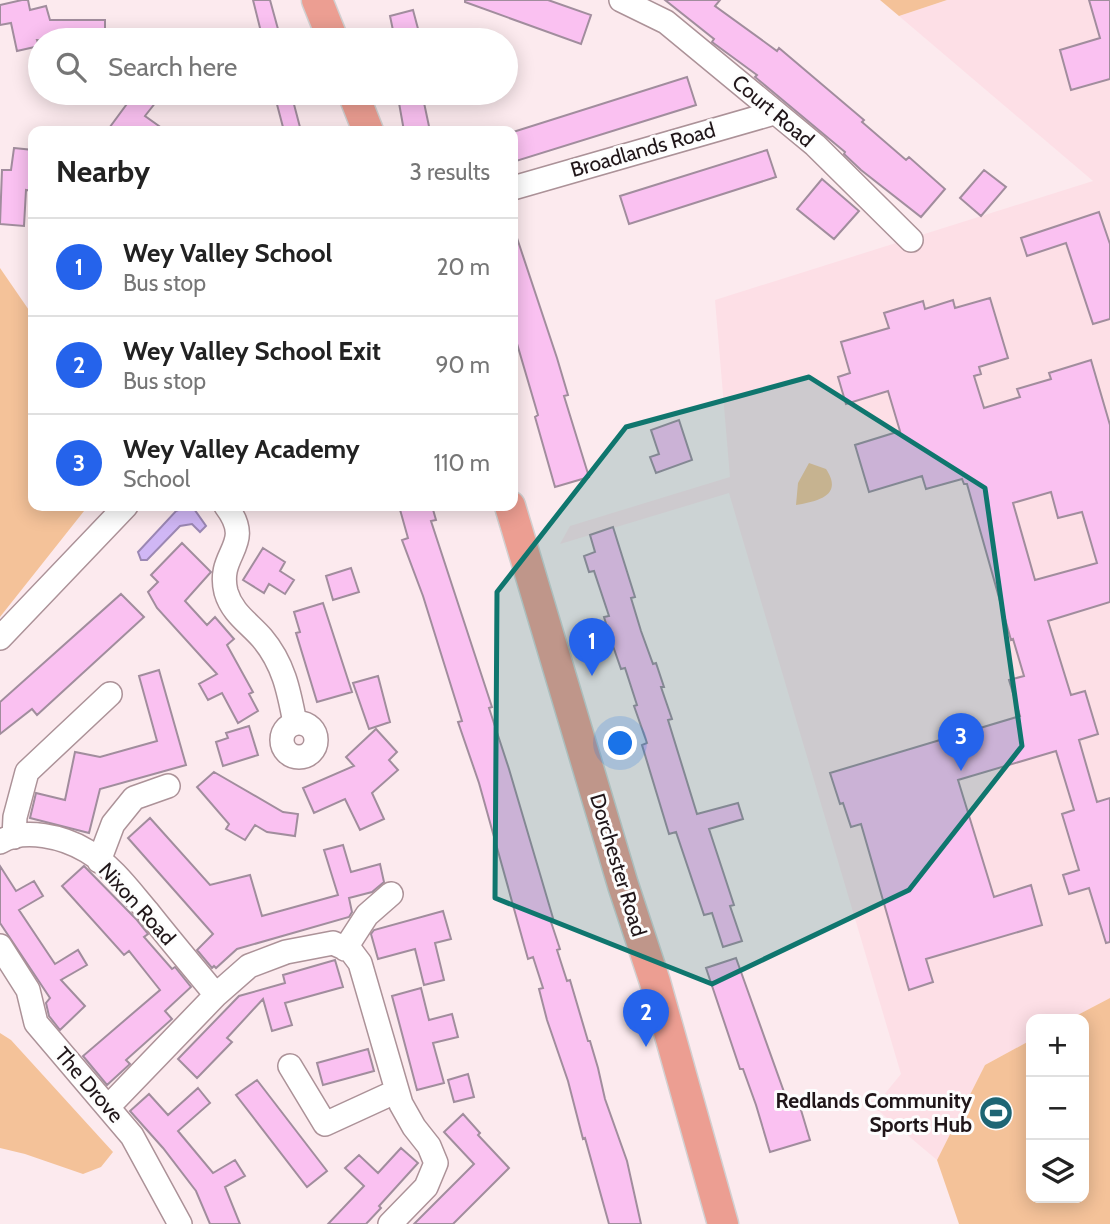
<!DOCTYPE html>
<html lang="en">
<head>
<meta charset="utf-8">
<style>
  :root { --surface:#fff; --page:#f2f2f2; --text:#222; --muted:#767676; --line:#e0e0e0; --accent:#2563eb }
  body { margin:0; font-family:Cabin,sans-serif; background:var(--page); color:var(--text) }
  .controls { position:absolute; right:21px; bottom:21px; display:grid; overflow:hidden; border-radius:14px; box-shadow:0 4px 18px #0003 }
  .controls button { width:63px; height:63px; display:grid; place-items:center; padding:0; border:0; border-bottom:2px solid var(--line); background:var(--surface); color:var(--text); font:35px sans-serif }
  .you { position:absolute; left:621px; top:744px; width:24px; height:24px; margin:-18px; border:5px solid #fff; border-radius:50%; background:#1a73e8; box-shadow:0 0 0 10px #1a73e833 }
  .badge { display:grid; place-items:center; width:46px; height:46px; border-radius:50%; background:var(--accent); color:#fff; font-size:23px; font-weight:700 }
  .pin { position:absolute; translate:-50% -58px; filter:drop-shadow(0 2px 4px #0008) }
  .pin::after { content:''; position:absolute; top:37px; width:24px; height:21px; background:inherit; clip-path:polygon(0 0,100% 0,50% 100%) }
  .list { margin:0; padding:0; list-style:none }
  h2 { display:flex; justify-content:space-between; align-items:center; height:91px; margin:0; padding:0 28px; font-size:30px }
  h2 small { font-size:23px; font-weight:400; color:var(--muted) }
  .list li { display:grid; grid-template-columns:46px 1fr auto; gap:21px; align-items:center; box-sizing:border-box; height:98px; padding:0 28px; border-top:2px solid var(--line) }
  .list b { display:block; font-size:26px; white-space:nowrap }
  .list p { margin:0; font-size:23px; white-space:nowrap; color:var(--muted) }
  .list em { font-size:23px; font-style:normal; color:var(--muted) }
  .icon { flex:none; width:38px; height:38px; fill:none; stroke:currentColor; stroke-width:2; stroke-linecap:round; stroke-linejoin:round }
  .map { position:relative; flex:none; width:1110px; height:1224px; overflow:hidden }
  .search { position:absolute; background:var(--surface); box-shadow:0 4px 18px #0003; left:28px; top:28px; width:490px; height:77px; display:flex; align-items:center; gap:18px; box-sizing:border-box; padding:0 24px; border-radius:38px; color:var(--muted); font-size:26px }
  .panel { position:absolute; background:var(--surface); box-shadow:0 4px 18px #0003; left:28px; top:126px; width:490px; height:385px; border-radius:14px }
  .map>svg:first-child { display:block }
  .built { fill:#fddfe6 }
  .green { fill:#f4c299 }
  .water { fill:#d0b7f5; stroke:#9b87b3; stroke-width:2 }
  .building { fill:#fac1f1; stroke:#a18d9d; stroke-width:2; fill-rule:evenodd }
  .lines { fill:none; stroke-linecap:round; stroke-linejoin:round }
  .minor-casing { stroke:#ac9298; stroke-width:26 }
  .major-casing { stroke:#d2d0d1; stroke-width:33 }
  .minor { stroke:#fff; stroke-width:23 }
  .major { stroke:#ec9e92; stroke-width:30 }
  .marked { fill:#0f766e; fill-opacity:0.2; stroke:#0f766e; stroke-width:5; stroke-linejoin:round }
  .labels { text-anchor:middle; stroke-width:6; stroke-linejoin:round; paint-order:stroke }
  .street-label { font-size:21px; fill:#201619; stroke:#fdfdfd }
  .poi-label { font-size:21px; font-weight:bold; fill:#201619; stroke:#fdfdfd; text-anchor:end }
</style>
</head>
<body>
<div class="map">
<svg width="1110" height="1224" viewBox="0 0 1110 1224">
  <rect width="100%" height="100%" fill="#fceaee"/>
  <path class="built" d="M947 0H1110V998L1070 1019H1031V1040L985 1065 937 1160 874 1107 901 1074 729 493 560 544 570 526 730 477 715 300 1093 181 899 16Z"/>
  <path class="green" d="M880 0H947L899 16Z
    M0 268 33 316V506H88L0 617Z
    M809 463 826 469C844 496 817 501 796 505L798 483Z
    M1110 998V1224H959L937 1160 985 1065 1031 1040V1198H1084V1019H1070Z
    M0 1033 11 1040 113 1152 101 1167 83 1174 25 1154 0 1148Z"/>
  <path class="water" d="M188 506H192L206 526 200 532 192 524 180 526 147 560H141L138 552 176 511Z"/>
  <path class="building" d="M22 0H28L30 10 46 6 50 20H105V40H37L39 46 17 51 11 23 0 25V5Z
    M253 0H270L281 40H263Z
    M465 0H548L591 15 581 44 465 2Z
    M665 0H720L715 6 777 51 779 48 864 120 862 122 906 160 909 157 945 189 921 217 861 170 844 154 845 152 755 77 757 75 712 42 714 39Z
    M1089 0H1110V79L1071 90 1060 50 1100 38Z
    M413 10 421 40H395L390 16Z
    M687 77 696 105 513 162V132Z
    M135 93H144L156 102 145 116 166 131H107Z
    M274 93H291L301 131H284Z
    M423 98 430 131H404L399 103Z
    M14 148 33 150V191L26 190 24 226 0 224 2 170H11Z
    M767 150 776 177 629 224 620 196Z
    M984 170 1006 187 981 216 960 198Z
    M822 179 859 211 834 239 797 209Z
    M1099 212 1110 244V319L1093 324 1066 243 1027 256 1021 238Z
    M517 238 557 358 568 395 564 396 589 477 555 487 535 417 538 415 513 330V239Z
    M990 298 1008 358 979 367 981 374 974 376 984 408 1020 397 1017 389 1051 379 1049 373 1091 360 1110 425V602L1048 621 1071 695 1085 691 1098 734 1079 740 1097 802 1110 798V942L1106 943 1089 888 1069 894 1063 875 1079 870 1062 814 1074 810 1056 751 958 780 994 897 1031 885 1042 925 926 959 933 982 909 990 861 824 851 827 843 803 840 804 830 773 1020 716 1009 680 1024 676 1013 639 1011 640 967 484H964L962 479 926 489 922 476 869 492 855 445 900 431 888 391 846 404 838 377 850 373 841 342 889 328 884 313 923 301 925 309 953 300 955 308ZM1051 492 1058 518 1082 512 1097 563 1035 580 1013 503Z
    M679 420 692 460 656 473 650 457 659 454 651 430Z
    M399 506H432L436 520 431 521 492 707 489 708 509 769 553 918 550 919 560 949 557 950 567 981 570 980 588 1041H590L598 1068 605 1099 627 1161 641 1224H609L585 1138 583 1139 568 1081 547 1020 539 989 543 988 533 957 528 959 479 783 458 722 462 721 423 596 402 540 408 538Z
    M613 527 635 597 631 598 641 631 653 664 656 663 664 687H661L672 719 668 720 697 814 738 803 743 819 709 829 734 905 730 906 742 941 723 947 712 913 704 915 676 832 669 834 642 745 647 743 634 706 637 705 625 668 621 669 613 646 604 617 609 616 594 571 589 572 584 556 595 552 590 535Z
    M182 543 211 572 185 601 207 625 215 617 234 639 227 645 253 692 249 694 258 711 238 723 222 693 208 700 199 684 217 674 157 608 148 592 158 582 151 575Z
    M263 548 285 562 280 571 294 580 285 594 269 584 264 593 243 580Z
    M351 568 359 592 333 600 326 576Z
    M121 594 144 617 37 715 32 709 0 734V702Z
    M323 603 352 692 317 702 296 633 300 632 294 612Z
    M159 670 186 765 100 789 89 833 30 818 36 793 65 800 75 752 100 757 157 741 139 676Z
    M378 676 390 722 369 729 353 683Z
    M249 726 258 755 223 766 216 742 228 738 226 733Z
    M376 729 397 752 389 760 398 770 372 793 384 819 360 830 345 799 314 813 303 788 354 766 346 757Z
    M214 772 283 812 298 814 295 836 267 832 255 825 245 840 226 829 229 824 197 787Z
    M150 818 210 885 250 875 262 916 338 895 324 850 343 845 351 872 380 864 384 882 372 892 349 898 352 912 349 917 237 949 216 968 214 966 212 968 197 950 213 934 128 838Z
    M0 866 16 891 34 881 43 896 19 910 55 964 78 950 87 965 61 980 85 1006 60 1030 49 1016 46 1003 50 998 0 923Z
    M84 866 136 919 148 934 144 937 172 969 175 967 191 987 165 1011 172 1019 126 1060 130 1064 107 1085 83 1056 160 990 129 951 124 955 62 886Z
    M443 911 451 939 435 943 444 980 424 985 415 949 378 959 371 934 374 930Z
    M736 958 788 1103 798 1100 810 1140 770 1152 756 1105 743 1069H740L706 968Z
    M335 960 343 987 285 1003 292 1025 272 1031 263 999 227 1038 232 1042 197 1078 178 1059 239 996 285 983 283 975Z
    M421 988 429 1020 452 1014 458 1037 433 1043 444 1083 417 1090 392 996Z
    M368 1049 374 1071 323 1085 317 1063Z
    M468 1074 474 1097 454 1102 448 1080Z
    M257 1080 327 1171 307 1187 236 1095Z
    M198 1088 210 1103 178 1131 213 1173 235 1160 245 1176 225 1187 240 1224H210L196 1191 163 1148 130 1111 149 1094 168 1115Z
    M463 1114 480 1133 478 1135 509 1168 453 1224H414L474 1164 444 1132Z
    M401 1148 418 1163 379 1206 381 1208 366 1224H328L364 1186 345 1168 359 1155 378 1173Z"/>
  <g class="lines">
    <g class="minor-casing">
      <path id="minor" d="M621 0 666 22 815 145 911 240
        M513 188 774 113
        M226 506C256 546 216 552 226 592 232 613 249 623 262 638 284 664 289 692 295 723
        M0 638 126 506
        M282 740a17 17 0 1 1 34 0a17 17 0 1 1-34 0Z
        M14 837 15 817 27 772 110 694
        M0 842C24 827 64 837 87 851 112 866 130 891 148 912 170 940 193 967 216 995
        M99 861 113 824 134 798 168 786
        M0 946 28 990 36 1023 132 1136 180 1224
        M345 949 367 915 391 894
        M290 1066 325 1124 397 1091
        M108 1107 216 995 249 966 286 952 333 943 351 951 360 963 401 1104 414 1127 429 1146 436 1163 426 1187 390 1224"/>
    </g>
    <g class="major-casing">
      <path id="major" d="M317 0 333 40
        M353 93 368 131
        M510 506 623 885 655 982 723 1224"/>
    </g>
    <use href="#minor" class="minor"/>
    <use href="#major" class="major"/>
  </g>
  <path class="marked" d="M809 377 985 488 1022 746 909 890 712 984 495 898 497 592 626 427Z"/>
  <defs>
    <g id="stadium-disc" transform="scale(1.75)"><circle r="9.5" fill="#1e6574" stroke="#fdfdfd"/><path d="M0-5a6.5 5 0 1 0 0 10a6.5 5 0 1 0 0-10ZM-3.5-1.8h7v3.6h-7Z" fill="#fff"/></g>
  </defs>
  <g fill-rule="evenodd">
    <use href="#stadium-disc" x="996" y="1113"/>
  </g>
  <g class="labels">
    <g class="street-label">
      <text transform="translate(773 111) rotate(40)" y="7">Court Road</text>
      <text transform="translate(643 150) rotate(-16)" y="7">Broadlands Road</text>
      <text transform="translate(618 865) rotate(73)" y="7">Dorchester Road</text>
      <text transform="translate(137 904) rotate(48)" y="7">Nixon Road</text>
      <text transform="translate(89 1085) rotate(49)" y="7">The Drove</text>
    </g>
    <g class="poi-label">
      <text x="972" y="1108">Redlands Community<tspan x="972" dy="24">Sports Hub</tspan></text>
    </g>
  </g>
</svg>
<div class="controls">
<button>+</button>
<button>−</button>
<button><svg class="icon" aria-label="layers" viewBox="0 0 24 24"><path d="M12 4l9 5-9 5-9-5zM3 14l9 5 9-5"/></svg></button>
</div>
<div class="you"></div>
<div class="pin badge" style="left:592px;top:676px">1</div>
<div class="pin badge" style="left:646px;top:1047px">2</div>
<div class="pin badge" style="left:961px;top:771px">3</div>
<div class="search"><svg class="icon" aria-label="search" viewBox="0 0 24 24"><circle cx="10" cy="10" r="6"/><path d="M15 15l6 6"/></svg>Search here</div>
<section class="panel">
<h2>Nearby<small>3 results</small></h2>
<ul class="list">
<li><span class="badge">1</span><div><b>Wey Valley School</b><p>Bus stop</p></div><em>20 m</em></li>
<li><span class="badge">2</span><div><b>Wey Valley School Exit</b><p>Bus stop</p></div><em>90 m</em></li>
<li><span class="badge">3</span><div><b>Wey Valley Academy</b><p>School</p></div><em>110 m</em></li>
</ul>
</section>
</div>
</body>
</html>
